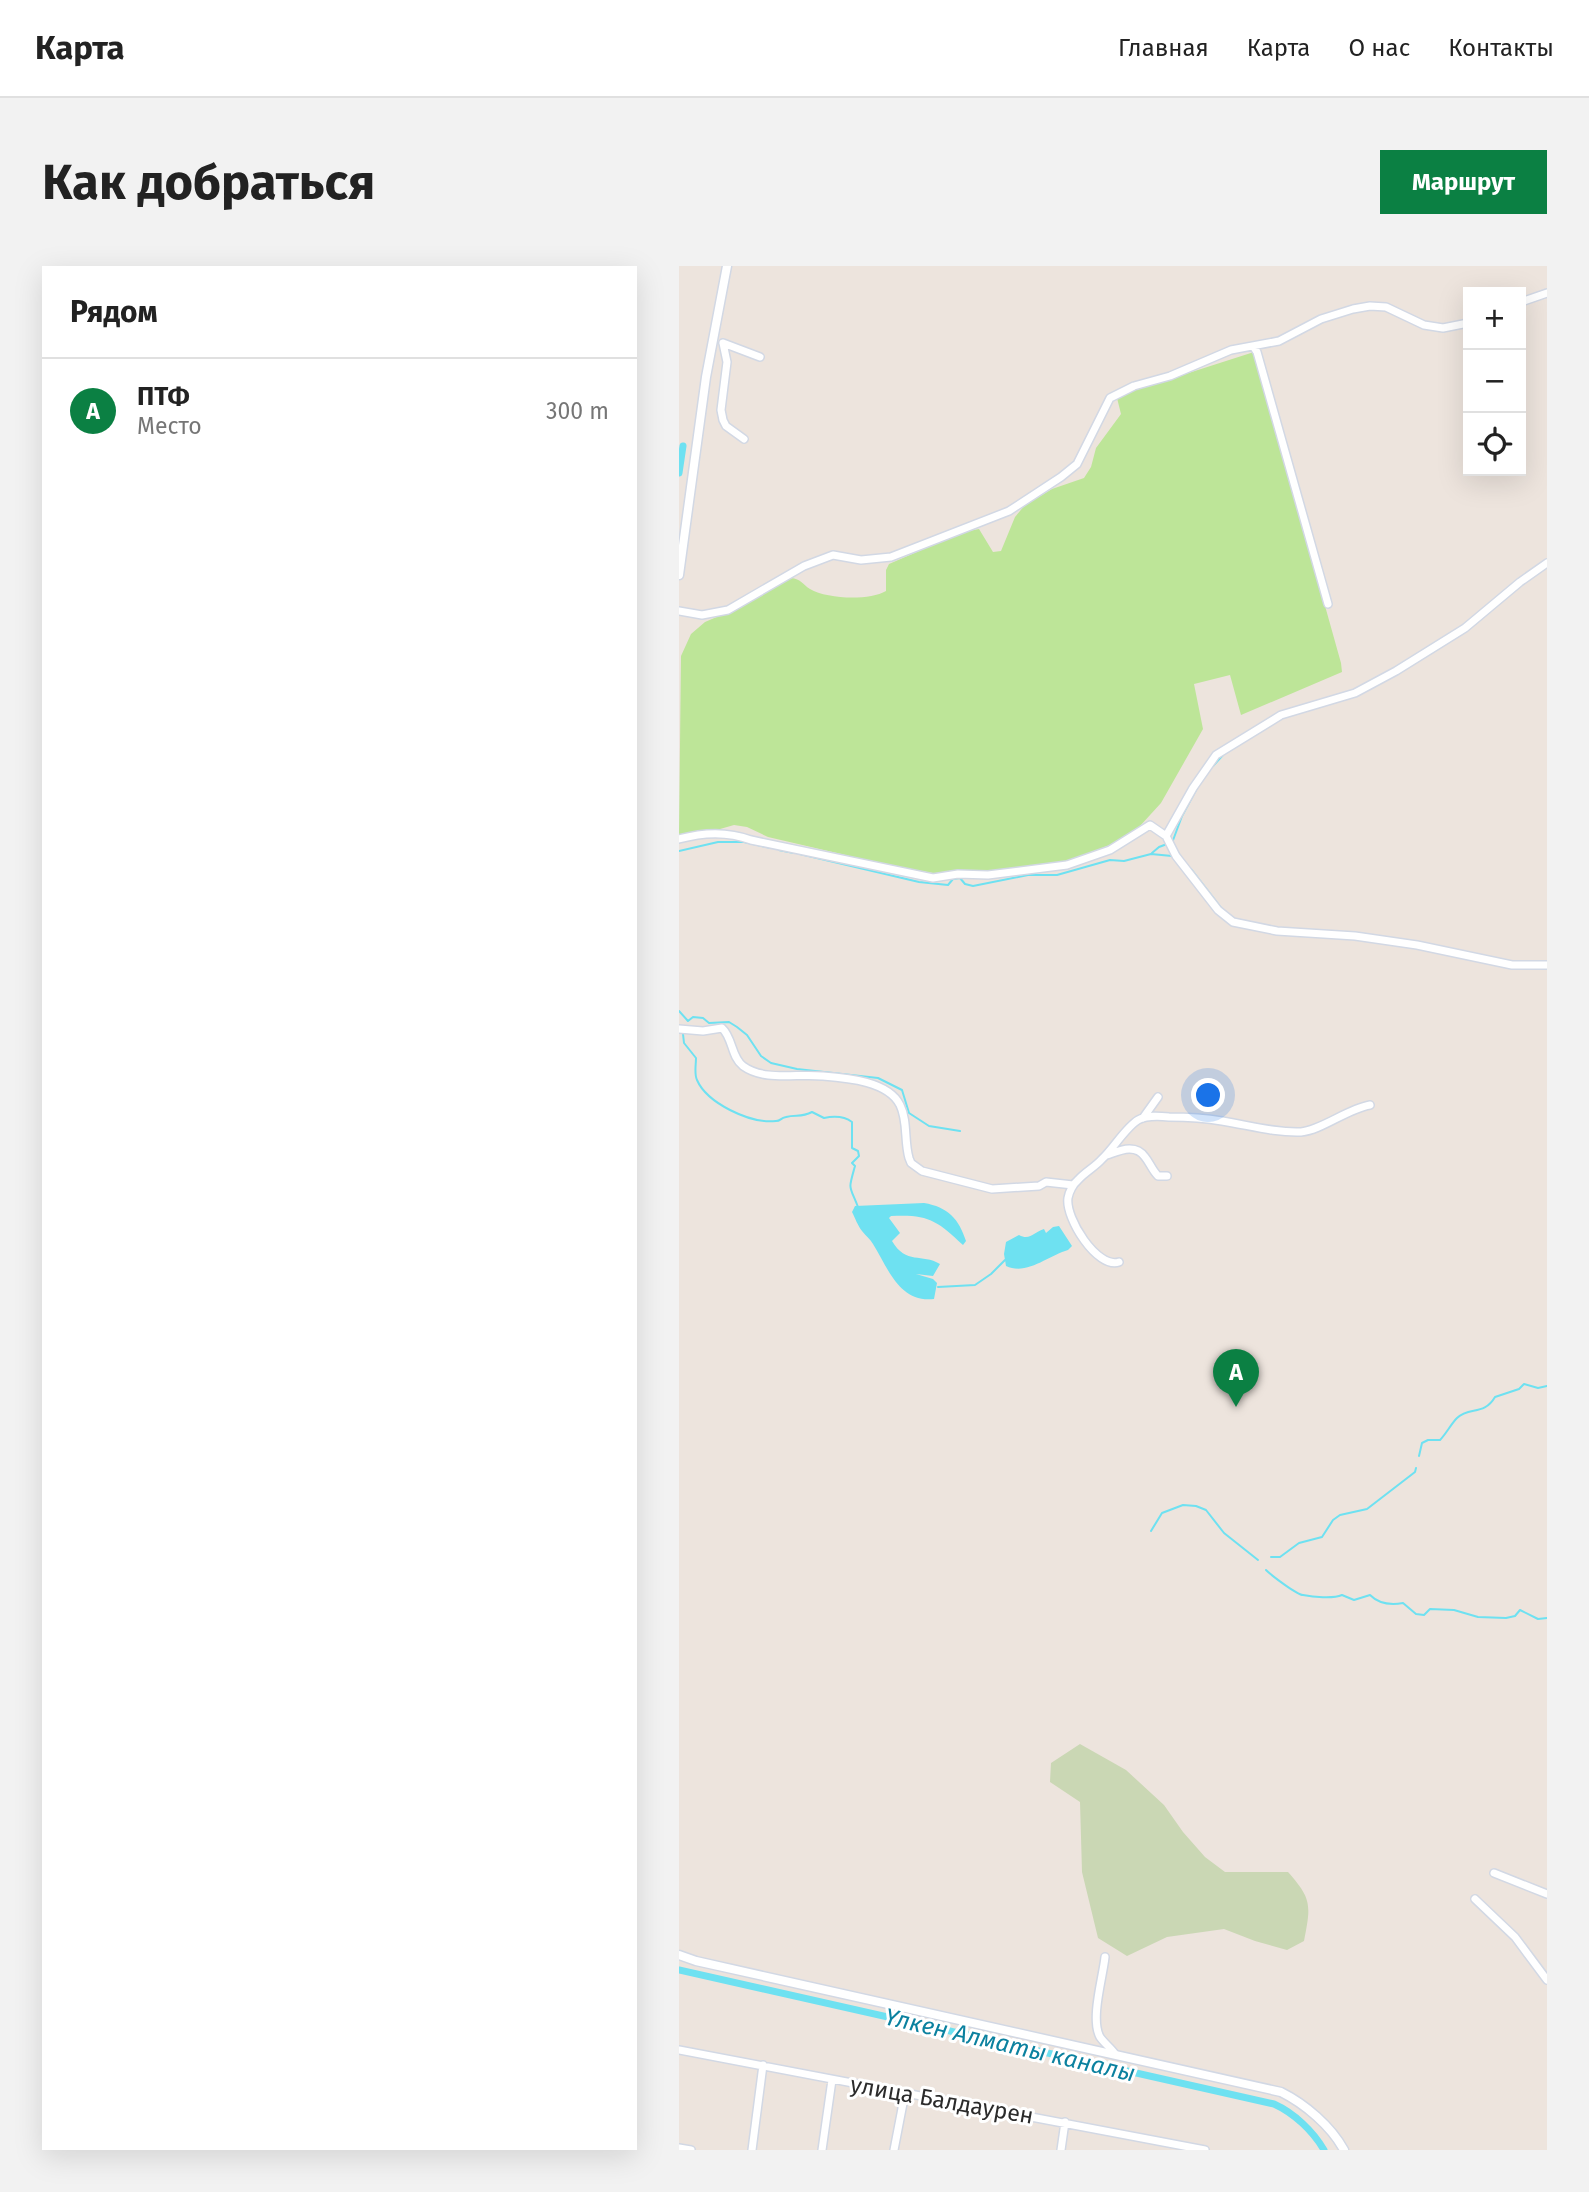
<!DOCTYPE html>
<html lang="ru">
<head>
<meta charset="utf-8">
<style>
  :root { --surface:#fff; --page:#f2f2f2; --text:#222; --muted:#767676; --line:#e0e0e0; --accent:#0b8043 }
  body { margin:0; font-family:"Fira Sans",sans-serif; background:var(--page); color:var(--text) }
  .controls { position:absolute; right:21px; top:21px; display:grid; overflow:hidden; border-radius:0px; box-shadow:0 7px 28px #0002 }
  .controls button { width:63px; height:63px; display:grid; place-items:center; padding:0; border:0; border-bottom:2px solid var(--line); background:var(--surface); color:var(--text); font:35px sans-serif }
  .you { position:absolute; left:530px; top:830px; width:24px; height:24px; margin:-18px; border:5px solid #fff; border-radius:50%; background:#1a73e8; box-shadow:0 0 0 10px #1a73e833 }
  .badge { display:grid; place-items:center; width:46px; height:46px; border-radius:50%; background:var(--accent); color:#fff; font-size:23px; font-weight:700 }
  .pin { position:absolute; translate:-50% -58px; filter:drop-shadow(0 2px 4px #0008) }
  .pin::after { content:''; position:absolute; top:37px; width:24px; height:21px; background:inherit; clip-path:polygon(0 0,100% 0,50% 100%) }
  .list { margin:0; padding:0; list-style:none }
  h2 { display:flex; justify-content:space-between; align-items:center; height:91px; margin:0; padding:0 28px; font-size:30px }
  h2 small { font-size:23px; font-weight:400; color:var(--muted) }
  .list li { display:grid; grid-template-columns:46px 1fr auto; gap:21px; align-items:center; box-sizing:border-box; height:105px; padding:0 28px; border-top:2px solid var(--line) }
  .list b { display:block; font-size:26px; white-space:nowrap }
  .list p { margin:0; font-size:23px; white-space:nowrap; color:var(--muted) }
  .list em { font-size:23px; font-style:normal; color:var(--muted) }
  .icon { flex:none; width:38px; height:38px; fill:none; stroke:currentColor; stroke-width:2; stroke-linecap:round; stroke-linejoin:round }
  .map { position:relative; flex:none; width:868px; height:1884px; overflow:hidden; border-radius:0px }
  header { display:flex; align-items:center; gap:42px; box-sizing:border-box; height:98px; padding:0 35px; background:var(--surface); border-bottom:2px solid var(--line) }
  header strong { font-size:33px }
  nav { display:flex; gap:38px; margin-inline-start:auto; font-size:24px }
  .intro { display:flex; align-items:center; justify-content:space-between; box-sizing:border-box; height:168px; padding:0 42px }
  h1 { margin:0; font-size:49px }
  .button { padding:18px 32px; border-radius:0px; background:var(--accent); color:#fff; font-size:24px; font-weight:700 }
  main { display:flex; gap:42px; padding:0 42px }
  aside { flex:1; background:var(--surface); border-radius:0px; box-shadow:0 7px 28px #0002 }
  .map>svg:first-child { display:block }
  .green { fill:#bde598 }
  .cemetery { fill:#cad7b4 }
  .water { fill:#6ee1f1 }
  .lines { fill:none; stroke-linecap:round; stroke-linejoin:round }
  .stream { stroke:#6ee1f1; stroke-width:2 }
  .canal { stroke:#6ee1f1; stroke-width:7 }
  .minor-casing { stroke:#d2d8e4; stroke-width:10 }
  .tertiary-casing { stroke:#d2d8e4; stroke-width:11 }
  .minor { stroke:#fff; stroke-width:7 }
  .tertiary { stroke:#fff; stroke-width:8 }
  .labels { text-anchor:middle; stroke-width:6; stroke-linejoin:round; paint-order:stroke }
  .street-label { font-size:23px; fill:#2b2b2b; stroke:#fff }
  .water-label { font-size:24px; font-style:italic; fill:#0b819f; stroke:#fff }
</style>
</head>
<body>
<header>
<strong>Карта</strong>
<nav><a>Главная</a><a>Карта</a><a>О нас</a><a>Контакты</a></nav>
</header>
<div class="intro"><h1>Как добраться</h1><a class="button">Маршрут</a></div>
<main>
<aside>
<h2>Рядом<small></small></h2>
<ul class="list">
<li><span class="badge">A</span><div><b>ПТФ</b><p>Место</p></div><em>300 m</em></li>
</ul>
</aside>
<div class="map">
<svg width="868" height="1884" viewBox="0 0 868 1884">
  <rect width="100%" height="100%" fill="#ede4dd"/>
  <path class="green" d="M575 86 662 397 663 406 562 449 551 409 515 418 524 463 482 537 461 560 436 577 389 595 325 604 254 607 218 601 89 571 68 561 55 559 34 565 0 569 2 390 12 368 26 356 54 344 112 312C122 313 123 318 131 323 148 333 190 335 207 325V304L210 298 284 266 300 263 314 286 322 285 336 251 346 239 373 223 405 212 412 201 417 182 442 148 438 132 441 129Z"/>
  <path class="cemetery" d="M401 1478 447 1504 485 1539 504 1566 526 1591 546 1606H609C633 1633 632 1639 625 1675L608 1684 576 1675 545 1663 488 1671 448 1690 419 1672 403 1606 401 1536 371 1516 372 1497Z"/>
  <path class="water" d="M245 937C269 941 280 953 287 975L284 979C258 954 248 948 212 950L210 952 221 967 213 975C227 999 243 987 261 998L254 1010 237 1008 254 1013 258 1017 255 1033C220 1037 209 1002 194 978 191 973 187 970 183 965 179 960 176 952 173 946L176 940Z
    M380 960 393 980 389 984C370 989 348 1010 327 1000L325 988 327 976 340 969C351 975 355 966 365 963L367 967 374 961Z"/>
  <g class="lines">
    <path class="stream" d="M796 358 818 339
      M534 500 544 489
      M493 577 503 550 518 522
      M100 584 115 587
      M0 585 39 576H65L92 582
      M473 587 480 581 488 578
      M121 588 240 616 269 619 274 613 281 612 286 618 294 620 349 609H378L431 594 445 595 472 588 493 590
      M512 603 543 643
      M0 745 9 755 14 751 24 752 30 757 50 756 58 761 68 769 82 790 92 797 118 803 199 812 223 824 230 847 250 860 281 865
      M4 768 5 777 17 792C17 799 15 808 18 814 28 837 71 858 97 855 102 855 101 852 107 851 117 848 122 852 133 846L145 852C155 850 165 850 173 856V882L179 885 180 890 173 897 176 900C169 925 170 918 179 941
      M259 1021 296 1019 312 1008 326 994
      M740 1190 743 1177 749 1174H761C767 1168 772 1158 778 1152 790 1140 805 1150 816 1131L840 1123 845 1118 859 1122 868 1120
      M472 1265 483 1247 504 1239 517 1240 527 1244 545 1267 579 1294
      M592 1291H601L620 1277 643 1271 654 1254 661 1249 688 1243 736 1206 737 1202
      M587 1304C592 1309 618 1329 624 1329 634 1331 654 1333 663 1329L675 1334 691 1329C700 1338 713 1339 724 1337L737 1348 745 1349 751 1343 775 1344 799 1351 827 1352 836 1350 841 1344 859 1353 868 1352"/>
    <path class="canal" d="M0 207 4 180
      M0 1704 595 1838C615 1847 634 1865 645 1884"/>
    <g class="minor-casing">
      <path id="minor" d="M842 36 868 27
        M44 77 48 96 42 144 44 154 47 160 65 173
        M44 77 81 91
        M574 80 578 86 649 338
        M0 345 23 349 49 344 125 300 154 289 182 294 212 291 330 245 382 211 398 198 431 132 455 120 491 110 552 84 600 75 642 53 674 43 691 40 707 41 745 59 764 62 789 57
        M487 570 514 522 537 489 602 449 676 427 717 405 786 362 841 316 868 297
        M0 573C25 566 48 565 72 574L254 612 279 608 309 609 388 599 431 584 471 559 487 570 497 590 539 644 554 656 598 665 676 670 738 679 833 699H868
        M0 763 24 765 43 762C54 772 52 791 64 800 86 816 119 807 143 810 168 812 209 815 221 839 229 855 225 875 230 892L232 897 243 905 313 923 360 920 367 916 394 919
        M464 852 479 831
        M428 889C440 885 456 877 466 891 471 897 473 904 479 910H488
        M440 996C418 1003 386 952 389 932 390 926 394 918 399 914 406 906 416 901 423 893 434 883 447 861 459 854 468 849 480 850 490 851 508 851 526 852 543 855 569 859 596 867 622 866 643 864 668 843 691 839
        M815 1607 868 1628
        M796 1633 836 1671 868 1714
        M426 1691C424 1711 411 1753 421 1771 425 1777 432 1782 436 1788
        M0 1784 526 1884
        M0 1882 12 1884
        M73 1884 84 1799
        M143 1884 153 1814
        M215 1884 226 1827
        M382 1884 386 1856"/>
    </g>
    <g class="tertiary-casing">
      <path id="tertiary" d="M0 309 27 111 48 0
        M0 1689 17 1695 602 1826C626 1838 652 1860 665 1884"/>
    </g>
    <use href="#minor" class="minor"/>
    <use href="#tertiary" class="tertiary"/>
  </g>
  <g class="labels">
    <g class="street-label">
      <text transform="translate(263 1834) rotate(10)" y="8">улица Балдаурен</text>
    </g>
    <g class="water-label">
      <text transform="translate(331 1779) rotate(13)" y="8">Үлкен Алматы каналы</text>
    </g>
  </g>
</svg>
<div class="controls">
<button>+</button>
<button>−</button>
<button><svg class="icon" aria-label="locate" viewBox="0 0 24 24"><circle cx="12" cy="12" r="6"/><path d="M12 2v4M12 18v4M2 12h4M18 12h4"/></svg></button>
</div>
<div class="you"></div>
<div class="pin badge" style="left:557px;top:1141px">A</div>
</div>
</main>
</body>
</html>
